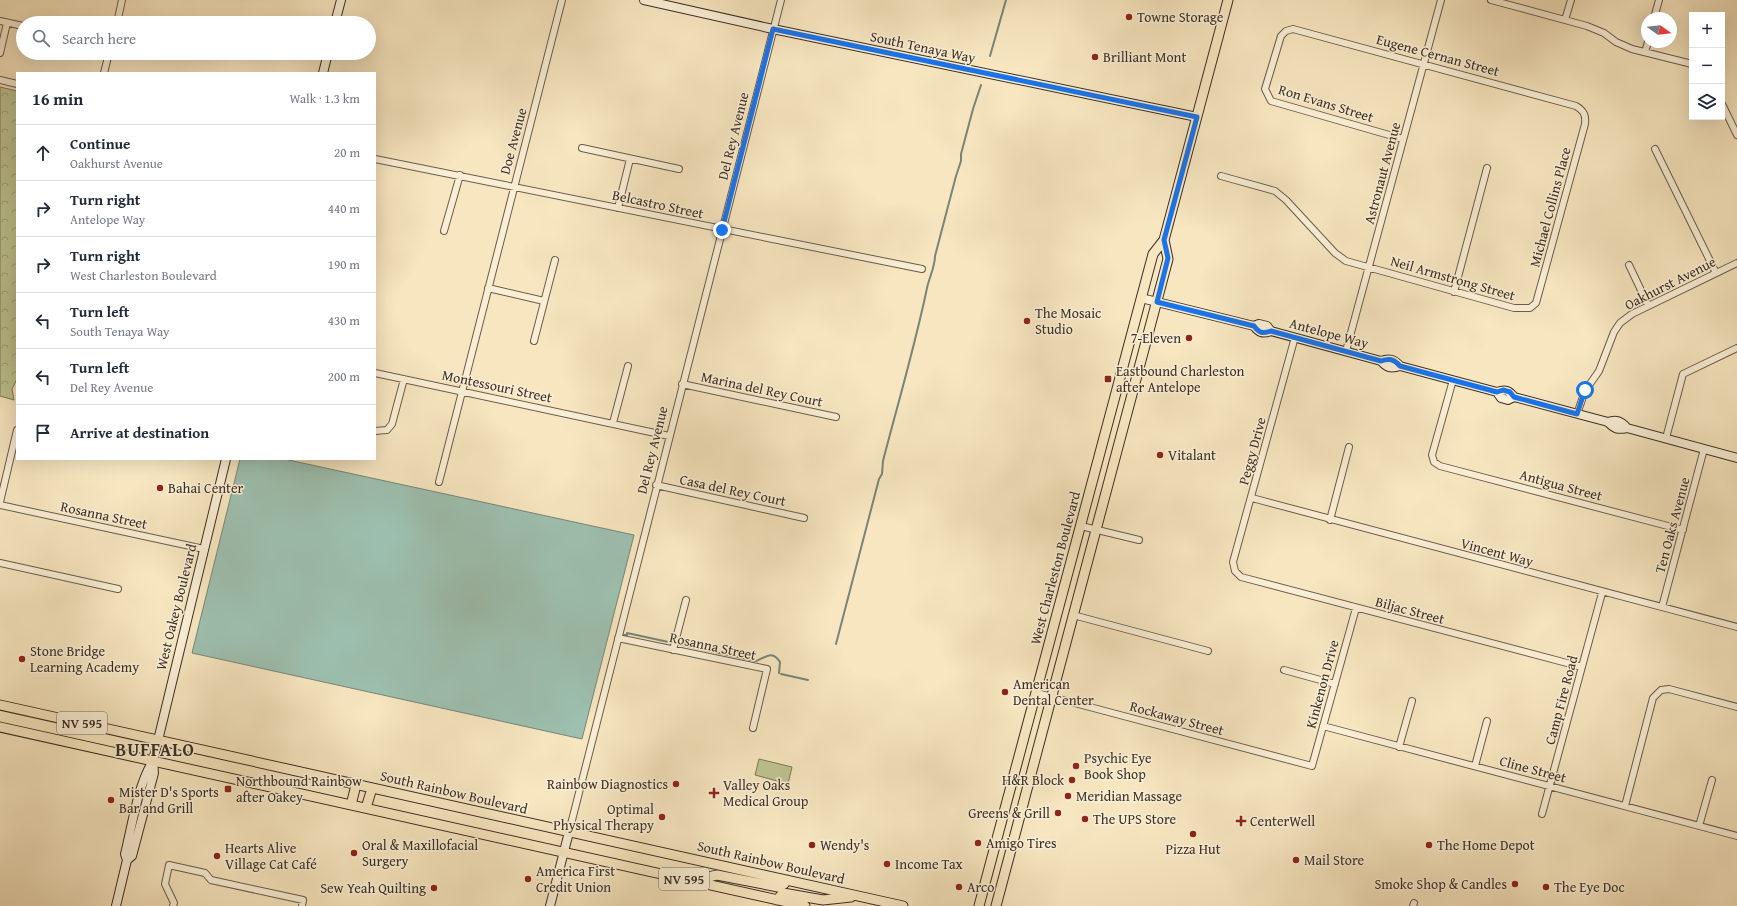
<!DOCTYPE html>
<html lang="en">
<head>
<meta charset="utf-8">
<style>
  :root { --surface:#fff; --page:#f2f2f3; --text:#1f2937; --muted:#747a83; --line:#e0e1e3 }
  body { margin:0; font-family:"Gentium Book Plus",serif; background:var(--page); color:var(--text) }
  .controls { position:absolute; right:12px; top:12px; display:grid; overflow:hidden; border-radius:0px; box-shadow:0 4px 16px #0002 }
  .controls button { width:36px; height:36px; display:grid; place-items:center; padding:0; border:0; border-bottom:1px solid var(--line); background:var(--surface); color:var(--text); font:20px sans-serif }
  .compass { position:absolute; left:1641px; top:12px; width:36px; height:36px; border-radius:50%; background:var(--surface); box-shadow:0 4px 16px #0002; rotate:105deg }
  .stop { position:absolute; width:12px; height:12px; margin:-9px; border:3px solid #1a73e8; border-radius:50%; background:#fff }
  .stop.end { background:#1a73e8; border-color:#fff; box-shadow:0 1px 4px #0008 }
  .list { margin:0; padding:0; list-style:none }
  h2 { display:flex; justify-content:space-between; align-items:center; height:52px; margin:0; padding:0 16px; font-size:17px }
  h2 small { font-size:13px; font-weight:400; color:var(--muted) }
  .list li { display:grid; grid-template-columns:26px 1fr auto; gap:12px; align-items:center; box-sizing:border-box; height:56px; padding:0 16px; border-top:1px solid var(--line) }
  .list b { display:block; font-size:15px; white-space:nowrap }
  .list p { margin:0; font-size:13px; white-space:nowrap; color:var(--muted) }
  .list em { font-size:13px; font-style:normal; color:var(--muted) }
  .icon { flex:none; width:22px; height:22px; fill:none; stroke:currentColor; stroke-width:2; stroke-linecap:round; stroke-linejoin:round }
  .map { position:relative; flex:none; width:1737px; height:906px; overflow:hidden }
  .search { position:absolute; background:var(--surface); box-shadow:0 4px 16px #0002; left:16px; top:16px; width:360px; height:44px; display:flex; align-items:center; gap:10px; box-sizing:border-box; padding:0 14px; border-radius:22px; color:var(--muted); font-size:15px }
  .panel { position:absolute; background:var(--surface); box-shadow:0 4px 16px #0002; left:16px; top:72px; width:360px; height:388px; border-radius:0px }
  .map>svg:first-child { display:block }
  .grass { fill:#bec491; stroke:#7d795a }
  .forest { fill:url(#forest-crowns); stroke:#7d795a }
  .water { fill:#9dc0b0; stroke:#768678 }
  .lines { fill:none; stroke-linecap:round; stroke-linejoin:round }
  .stream { stroke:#768678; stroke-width:2 }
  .street-casing { stroke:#6b5c4a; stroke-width:8 }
  .secondary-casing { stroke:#3c2e23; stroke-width:10 }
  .primary-casing { stroke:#3c2e23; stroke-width:11 }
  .street { stroke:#faefd6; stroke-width:6 }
  .secondary { stroke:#faefd6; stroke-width:8 }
  .primary { stroke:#f7e6c0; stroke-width:9 }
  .route { stroke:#1a73e8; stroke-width:5 }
  .poi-dot { fill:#8f2418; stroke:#faefd6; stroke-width:1.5 }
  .labels { text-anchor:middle; stroke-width:3; stroke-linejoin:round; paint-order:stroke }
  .shield { fill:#faefd6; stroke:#756859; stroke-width:1 }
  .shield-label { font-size:13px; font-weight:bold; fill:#3c2e23 }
  .poi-label { font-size:14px; fill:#3c2e23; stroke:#faefd6; text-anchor:start }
  .street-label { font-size:14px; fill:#3c2e23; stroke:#faefd6 }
  .district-label { font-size:18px; font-weight:bold; letter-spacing:1px; fill:#3c2e23; stroke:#faefd6 }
</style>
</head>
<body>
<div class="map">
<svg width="1737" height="906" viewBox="0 0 1737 906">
  <defs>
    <pattern id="forest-crowns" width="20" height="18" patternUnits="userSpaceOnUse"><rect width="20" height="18" fill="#bec491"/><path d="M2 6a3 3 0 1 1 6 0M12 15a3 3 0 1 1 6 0" fill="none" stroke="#9ca076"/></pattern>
  </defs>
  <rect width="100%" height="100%" fill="#f7e6c0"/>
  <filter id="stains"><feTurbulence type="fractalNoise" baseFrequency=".005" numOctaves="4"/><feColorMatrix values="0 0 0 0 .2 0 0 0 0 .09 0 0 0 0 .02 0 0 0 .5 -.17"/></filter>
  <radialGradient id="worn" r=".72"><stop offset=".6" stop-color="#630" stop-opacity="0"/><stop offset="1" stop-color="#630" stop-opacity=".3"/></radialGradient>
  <path class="grass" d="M759 759 792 767 788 784 755 775Z"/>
  <path class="forest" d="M0 87 17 91V379L12 389 14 400 0 396Z"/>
  <path class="water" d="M240 459H284L634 535 582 739 192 653Z"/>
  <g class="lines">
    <path class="stream" d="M990 56 1006 0
      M624 635H627V633L756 661C765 658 772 649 780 662L779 673
      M836 644 879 479 882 474 883 461C898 403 915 346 927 288 929 278 935 267 935 256L956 176 961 161V154L973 109 981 85
      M781 674 808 680"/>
    <g class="street-casing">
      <path id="street" d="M1491 0 1587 26 1604 33 1616 42 1632 49 1692 64
        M1654 18 1659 0
        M1565 20 1571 0
        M0 21 23 26
        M117 23 122 0
        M1645 52 1648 42
        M0 53 7 23
        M104 73 109 53
        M0 80 17 84
        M1722 104 1737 135
        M582 148 679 169
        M1655 149 1716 273
        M375 159 922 269
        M1221 176 1275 191 1286 200 1335 253 1346 261 1514 308H1530L1536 303 1585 124C1586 115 1584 111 1576 106L1293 29 1286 31 1281 36 1265 89 1271 101 1403 139
        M618 208 630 159
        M444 231 460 175
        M1629 265 1648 305
        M488 288 544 301
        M1454 292 1487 168
        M1295 337 1233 562 1235 571 1241 577 1582 667
        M534 341 555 260
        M1346 351 1441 0
        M375 373 669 436
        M1453 380 1432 455 1434 462 1440 466 1683 530
        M682 384 836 417
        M1577 414 1585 391 1599 371 1614 332 1620 323 1632 314 1737 263
        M613 423 628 366
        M375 431 387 430 392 424 404 379
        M1666 438 1683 374 1737 348
        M439 482 562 0
        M656 485 804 518
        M1252 498 1737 627
        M0 502 17 430
        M0 505 204 549
        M1330 520 1349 447
        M1081 526 1139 540
        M0 563 118 589
        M1662 607 1704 449
        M1073 615 1208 651
        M618 638 767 669 753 728
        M673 650 686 600
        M1284 670 1335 684
        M1037 693 1312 766 1356 608
        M1323 726 1737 836
        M1399 747 1412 701
        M1475 766 1487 721
        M1625 806 1653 698 1661 690 1669 689 1737 707
        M1542 814 1602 593
        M1699 826 1712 780
        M569 832 781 0
        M173 906 174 903 165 884 169 865 205 873 211 880 303 900 302 906
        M1413 906 1414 903"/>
    </g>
    <g class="secondary-casing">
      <path id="secondary" d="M644 0 773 29 1197 117
        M335 23 341 0
        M323 73 328 53
        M1141 298 1254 326 1259 324 1267 326 1271 331
        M1254 326C1259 333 1263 334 1271 331L1381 361C1389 358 1394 359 1400 366L1497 392C1505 389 1509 390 1514 397
        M1381 361C1387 368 1391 369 1400 366
        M1497 392 1501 398 1508 400 1514 397 1608 422C1614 429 1618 430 1627 428L1737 458
        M1608 422C1616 419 1621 421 1627 428
        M127 860 125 854C132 826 138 784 153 761
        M116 906 127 860 132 856 154 773 153 761 226 459
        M550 906 569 832"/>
    </g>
    <g class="primary-casing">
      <path id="primary" d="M0 705 903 906
        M0 727 805 906
        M351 805 356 785
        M366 808 372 788
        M694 880 717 875 778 887 784 884 787 880
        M777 900 783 893 823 900 851 897
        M979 906 1153 254 1164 240 1228 0
        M996 906 1168 259 1164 240"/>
    </g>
    <use href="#street" class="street"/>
    <use href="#secondary" class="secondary"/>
    <use href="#primary" class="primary"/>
  </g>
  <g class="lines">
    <path class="route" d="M722 230 773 29 1197 117 1164 240 1168 258 1157 302 1254 326C1259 333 1263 334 1271 331L1381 361C1389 358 1394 359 1400 366L1497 392 1503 390 1510 392 1514 397 1577 414 1585 390"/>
  </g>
  <g class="poi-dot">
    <circle cx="1129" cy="17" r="4"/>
    <circle cx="1095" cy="57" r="4"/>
    <circle cx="1027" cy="321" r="4"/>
    <circle cx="1189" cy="338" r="4"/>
    <rect x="1104" y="375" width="8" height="8" rx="2"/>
    <circle cx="1160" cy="455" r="4"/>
    <circle cx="160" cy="488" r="4"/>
    <circle cx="22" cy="659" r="4"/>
    <circle cx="1005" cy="692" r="4"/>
    <circle cx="1076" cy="766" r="4"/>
    <circle cx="1072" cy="780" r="4"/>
    <circle cx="676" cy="784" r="4"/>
    <rect x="224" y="785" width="8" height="8" rx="2"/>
    <path d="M712 787h4v4h4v4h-4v4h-4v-4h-4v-4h4z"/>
    <circle cx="1068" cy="796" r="4"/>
    <circle cx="111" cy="800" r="4"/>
    <circle cx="1058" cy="813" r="4"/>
    <circle cx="662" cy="817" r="4"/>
    <circle cx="1085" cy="819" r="4"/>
    <path d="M1239 815h4v4h4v4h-4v4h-4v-4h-4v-4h4z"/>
    <circle cx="1193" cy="834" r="4"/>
    <circle cx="978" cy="843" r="4"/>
    <circle cx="812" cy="845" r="4"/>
    <circle cx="1429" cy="845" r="4"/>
    <circle cx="354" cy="853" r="4"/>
    <circle cx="217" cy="856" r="4"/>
    <circle cx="1296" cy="860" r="4"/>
    <circle cx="887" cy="864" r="4"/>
    <circle cx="528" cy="879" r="4"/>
    <circle cx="1515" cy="884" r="4"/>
    <circle cx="959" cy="887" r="4"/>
    <circle cx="1546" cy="887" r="4"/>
    <circle cx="434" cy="888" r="4"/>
  </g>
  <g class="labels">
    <g class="shield">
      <rect x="57" y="712" width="50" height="22" rx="3"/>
      <rect x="659" y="868" width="50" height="22" rx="3"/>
    </g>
    <g class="shield-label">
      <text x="82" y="728">NV 595</text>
      <text x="684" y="884">NV 595</text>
    </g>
    <g class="poi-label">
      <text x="1137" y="22">Towne Storage</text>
      <text x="1103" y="62">Brilliant Mont</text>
      <text x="1035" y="318">The Mosaic<tspan x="1035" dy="16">Studio</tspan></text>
      <text x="1181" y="343" text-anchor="end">7-Eleven</text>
      <text x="1116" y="376">Eastbound Charleston<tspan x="1116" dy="16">after Antelope</tspan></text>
      <text x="1168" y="460">Vitalant</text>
      <text x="168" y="493">Bahai Center</text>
      <text x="30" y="656">Stone Bridge<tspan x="30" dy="16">Learning Academy</tspan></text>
      <text x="1013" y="689">American<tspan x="1013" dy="16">Dental Center</tspan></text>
      <text x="1084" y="763">Psychic Eye<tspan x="1084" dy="16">Book Shop</tspan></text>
      <text x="1064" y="785" text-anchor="end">H&amp;R Block</text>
      <text x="236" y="786">Northbound Rainbow<tspan x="236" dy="16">after Oakey</tspan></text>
      <text x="668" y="789" text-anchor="end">Rainbow Diagnostics</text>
      <text x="723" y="790">Valley Oaks<tspan x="723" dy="16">Medical Group</tspan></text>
      <text x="119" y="797">Mister D's Sports<tspan x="119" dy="16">Bar and Grill</tspan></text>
      <text x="1076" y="801">Meridian Massage</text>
      <text x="654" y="814" text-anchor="end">Optimal<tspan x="654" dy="16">Physical Therapy</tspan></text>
      <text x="1050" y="818" text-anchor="end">Greens &amp; Grill</text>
      <text x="1093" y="824">The UPS Store</text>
      <text x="1250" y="826">CenterWell</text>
      <text x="986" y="848">Amigo Tires</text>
      <text x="362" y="850">Oral &amp; Maxillofacial<tspan x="362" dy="16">Surgery</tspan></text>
      <text x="820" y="850">Wendy's</text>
      <text x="1437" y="850">The Home Depot</text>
      <text x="225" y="853">Hearts Alive<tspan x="225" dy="16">Village Cat Café</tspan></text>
      <text x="1193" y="854" text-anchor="middle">Pizza Hut</text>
      <text x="1304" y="865">Mail Store</text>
      <text x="895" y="869">Income Tax</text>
      <text x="536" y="876">America First<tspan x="536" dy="16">Credit Union</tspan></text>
      <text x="1507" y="889" text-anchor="end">Smoke Shop &amp; Candles</text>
      <text x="967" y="892">Arco</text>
      <text x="1554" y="892">The Eye Doc</text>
      <text x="426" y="893" text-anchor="end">Sew Yeah Quilting</text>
    </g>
    <g class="street-label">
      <text transform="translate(923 47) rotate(12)" y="5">South Tenaya Way</text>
      <text transform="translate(1438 55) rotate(15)" y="5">Eugene Cernan Street</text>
      <text transform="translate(1326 103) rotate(17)" y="5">Ron Evans Street</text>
      <text transform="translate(733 136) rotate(-76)" y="5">Del Rey Avenue</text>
      <text transform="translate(513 141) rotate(-75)" y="5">Doe Avenue</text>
      <text transform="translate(1382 173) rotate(-75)" y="5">Astronaut Avenue</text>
      <text transform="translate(658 204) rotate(12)" y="5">Belcastro Street</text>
      <text transform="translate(1550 207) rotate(-75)" y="5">Michael Collins Place</text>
      <text transform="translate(1453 278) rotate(16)" y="5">Neil Armstrong Street</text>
      <text transform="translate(1670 283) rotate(-27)" y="5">Oakhurst Avenue</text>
      <text transform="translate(1329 333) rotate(15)" y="5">Antelope Way</text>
      <text transform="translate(497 386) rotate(12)" y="5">Montessouri Street</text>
      <text transform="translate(762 389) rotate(12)" y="5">Marina del Rey Court</text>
      <text transform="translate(652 450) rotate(-76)" y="5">Del Rey Avenue</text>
      <text transform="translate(1252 451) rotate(-75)" y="5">Peggy Drive</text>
      <text transform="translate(1561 485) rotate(15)" y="5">Antigua Street</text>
      <text transform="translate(733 490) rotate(12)" y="5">Casa del Rey Court</text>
      <text transform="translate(104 515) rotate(12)" y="5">Rosanna Street</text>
      <text transform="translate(1672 525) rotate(-75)" y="5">Ten Oaks Avenue</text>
      <text transform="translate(1497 552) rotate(15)" y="5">Vincent Way</text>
      <text transform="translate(1055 568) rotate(-75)" y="5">West Charleston Boulevard</text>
      <text transform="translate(176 607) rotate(-76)" y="5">West Oakey Boulevard</text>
      <text transform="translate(1410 610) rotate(15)" y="5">Biljac Street</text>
      <text transform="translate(713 646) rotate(12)" y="5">Rosanna Street</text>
      <text transform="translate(1322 684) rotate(-75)" y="5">Kinkenon Drive</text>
      <text transform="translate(1561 700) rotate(-75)" y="5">Camp Fire Road</text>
      <text transform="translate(1177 718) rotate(15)" y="5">Rockaway Street</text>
      <text transform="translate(1533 769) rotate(15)" y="5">Cline Street</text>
      <text transform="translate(454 792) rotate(13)" y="5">South Rainbow Boulevard</text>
      <text transform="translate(771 862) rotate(13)" y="5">South Rainbow Boulevard</text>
    </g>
    <g class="district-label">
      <text x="155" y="756">BUFFALO</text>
    </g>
  </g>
  <rect width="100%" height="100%" filter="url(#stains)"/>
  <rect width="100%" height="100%" fill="url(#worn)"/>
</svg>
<div class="controls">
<button>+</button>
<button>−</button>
<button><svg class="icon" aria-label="layers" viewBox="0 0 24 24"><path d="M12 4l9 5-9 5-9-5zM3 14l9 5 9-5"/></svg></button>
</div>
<svg class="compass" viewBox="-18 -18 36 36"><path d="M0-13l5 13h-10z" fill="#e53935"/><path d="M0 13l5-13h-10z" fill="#747a83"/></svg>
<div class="stop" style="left:1585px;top:390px"></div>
<div class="stop end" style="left:722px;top:230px"></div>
<div class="search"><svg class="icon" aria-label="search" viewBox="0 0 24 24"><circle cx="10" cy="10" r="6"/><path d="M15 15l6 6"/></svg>Search here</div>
<section class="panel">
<h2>16 min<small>Walk · 1.3 km</small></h2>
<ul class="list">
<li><svg class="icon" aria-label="ahead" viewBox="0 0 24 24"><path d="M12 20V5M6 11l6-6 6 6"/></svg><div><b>Continue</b><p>Oakhurst Avenue</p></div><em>20 m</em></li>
<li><svg class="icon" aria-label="right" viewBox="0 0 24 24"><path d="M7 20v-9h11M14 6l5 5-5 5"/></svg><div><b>Turn right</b><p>Antelope Way</p></div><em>440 m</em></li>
<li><svg class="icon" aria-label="right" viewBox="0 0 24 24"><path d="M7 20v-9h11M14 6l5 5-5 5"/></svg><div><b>Turn right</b><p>West Charleston Boulevard</p></div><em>190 m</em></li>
<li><svg class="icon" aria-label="left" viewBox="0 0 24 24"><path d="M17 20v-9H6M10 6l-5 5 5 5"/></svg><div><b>Turn left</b><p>South Tenaya Way</p></div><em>430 m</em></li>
<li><svg class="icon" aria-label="left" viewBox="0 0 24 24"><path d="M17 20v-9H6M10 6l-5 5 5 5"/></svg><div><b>Turn left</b><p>Del Rey Avenue</p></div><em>200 m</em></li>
<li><svg class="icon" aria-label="arrive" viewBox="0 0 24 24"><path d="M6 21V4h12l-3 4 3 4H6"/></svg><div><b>Arrive at destination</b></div></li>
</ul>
</section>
</div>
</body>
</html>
